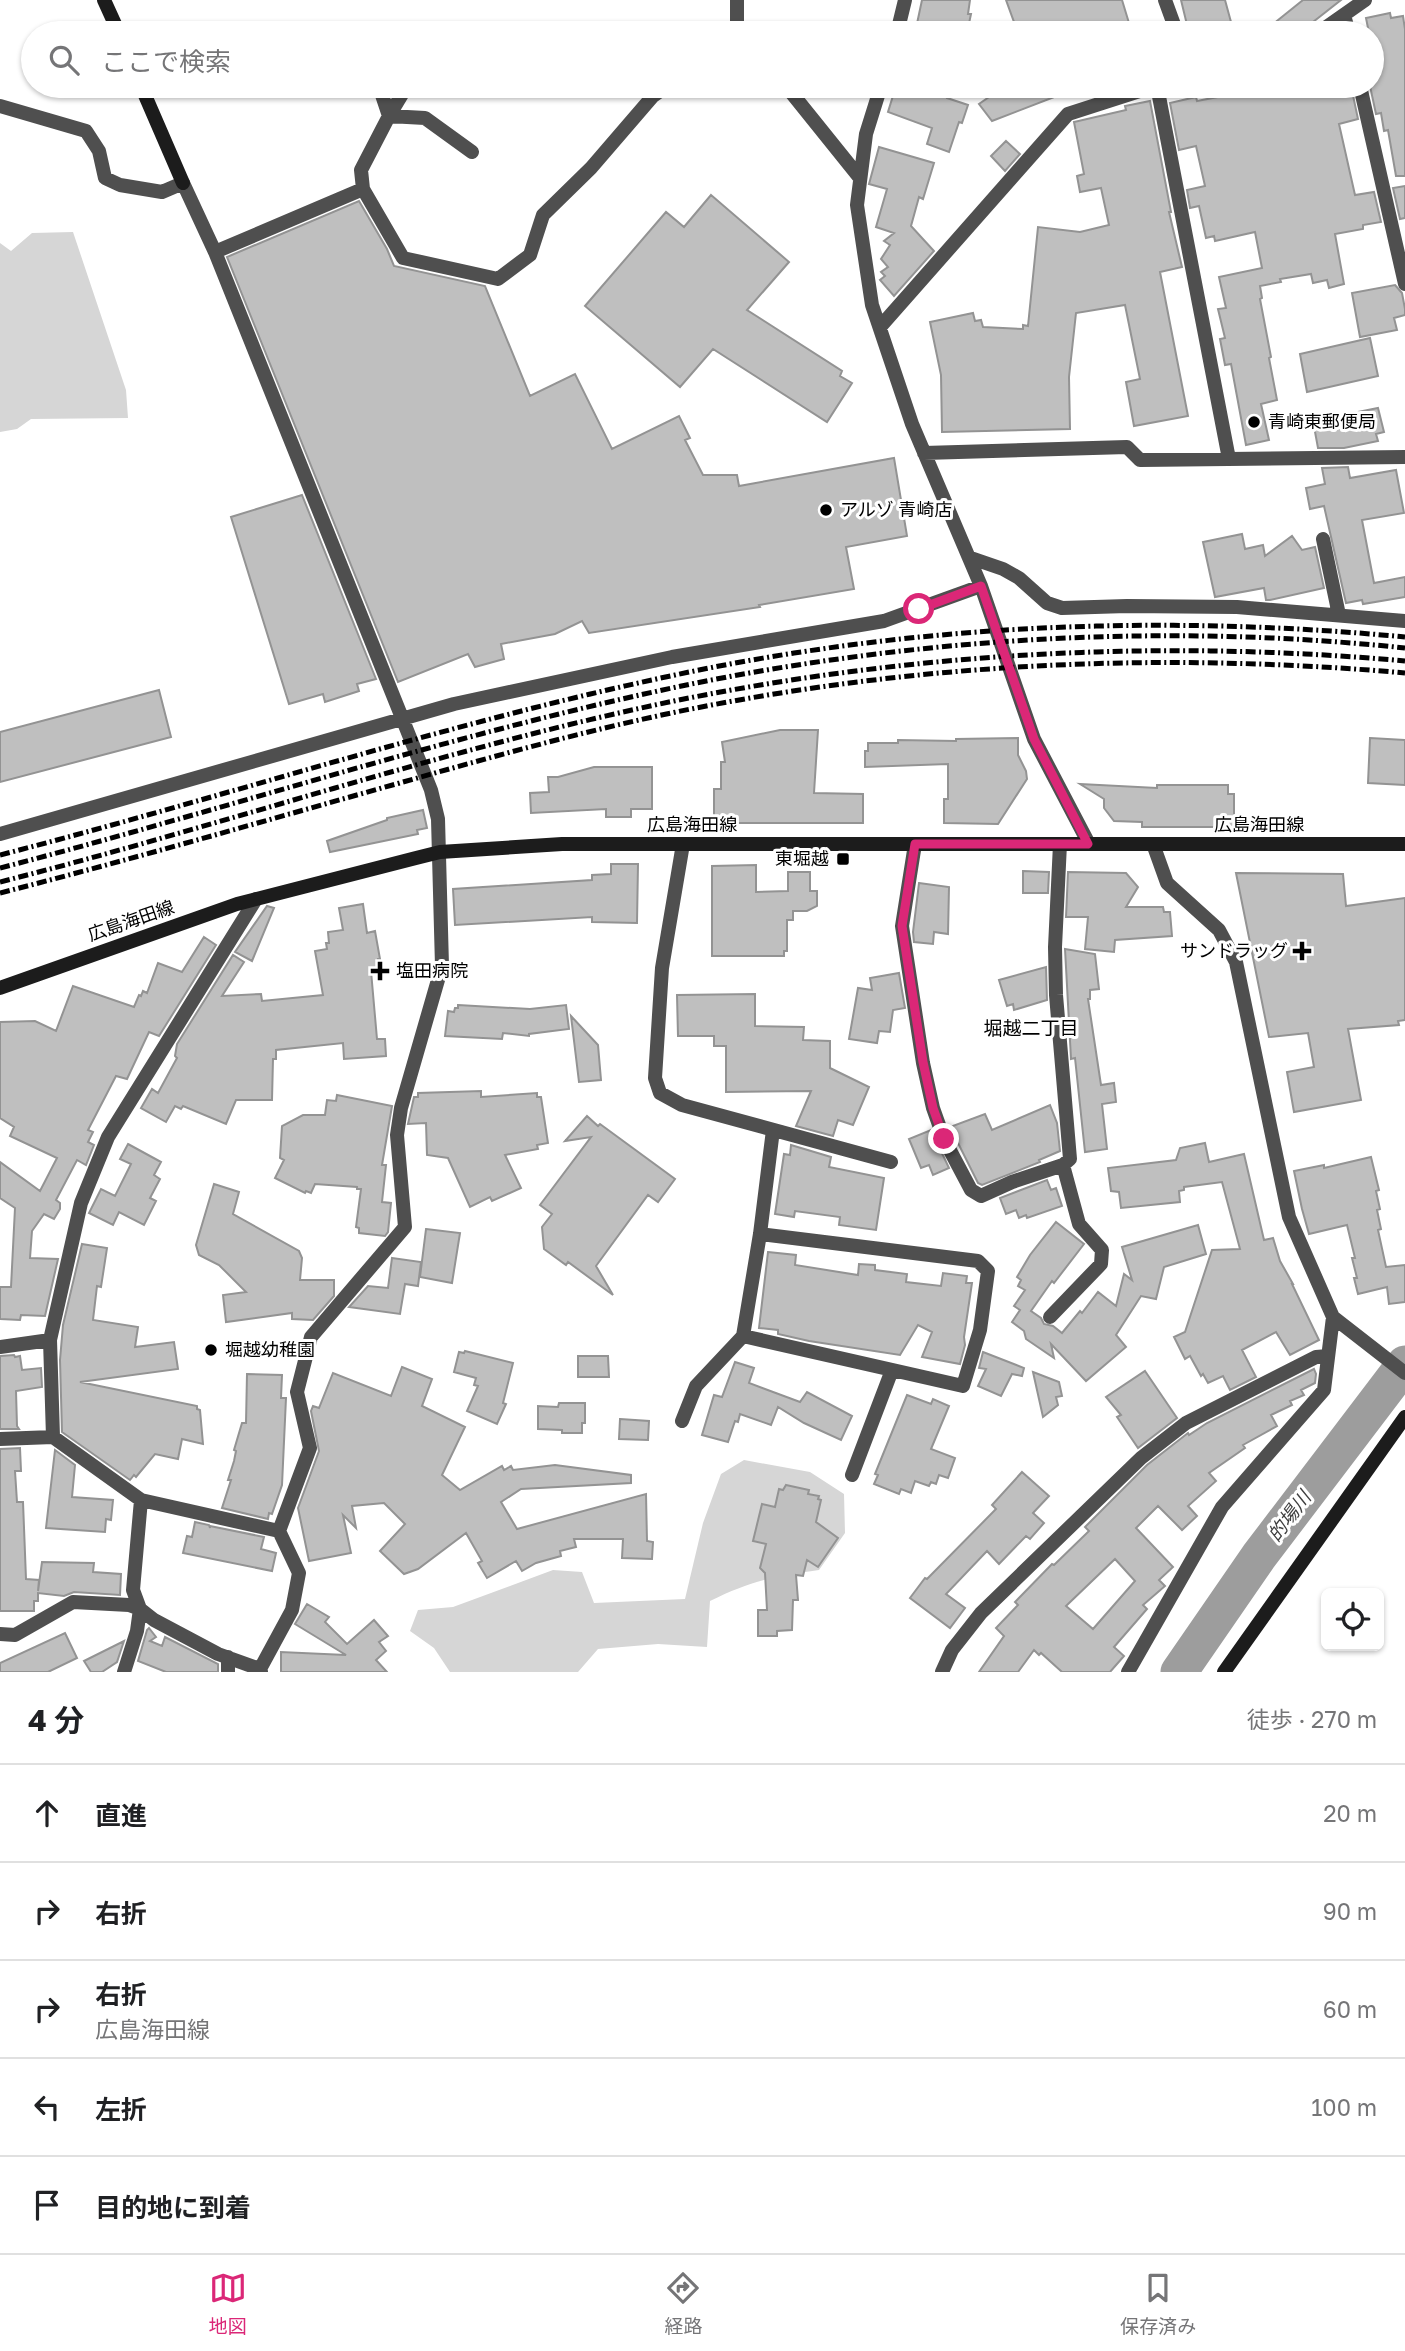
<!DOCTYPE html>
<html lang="ja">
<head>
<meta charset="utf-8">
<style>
  :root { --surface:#fff; --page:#f6f6f6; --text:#202124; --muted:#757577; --line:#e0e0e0; --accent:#db2777 }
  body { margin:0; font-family:"Golos Text","Noto Sans JP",sans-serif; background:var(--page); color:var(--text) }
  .controls { position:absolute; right:21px; bottom:21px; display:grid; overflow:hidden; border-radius:10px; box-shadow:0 2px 5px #0004 }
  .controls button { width:63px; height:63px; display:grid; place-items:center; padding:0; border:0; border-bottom:2px solid var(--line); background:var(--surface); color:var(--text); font:35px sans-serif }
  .stop { position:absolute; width:21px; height:21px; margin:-16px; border:5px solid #db2777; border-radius:50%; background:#fff }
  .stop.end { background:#db2777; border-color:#fff; box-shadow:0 2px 7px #0008 }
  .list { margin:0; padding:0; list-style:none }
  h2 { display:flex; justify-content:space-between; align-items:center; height:91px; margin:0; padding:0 28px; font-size:30px }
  h2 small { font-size:23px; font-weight:400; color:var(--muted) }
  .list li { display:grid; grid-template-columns:46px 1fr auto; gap:21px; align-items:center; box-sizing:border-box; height:98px; padding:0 28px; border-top:2px solid var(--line) }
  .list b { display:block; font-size:26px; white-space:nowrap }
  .list p { margin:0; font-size:23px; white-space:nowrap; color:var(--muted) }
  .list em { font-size:23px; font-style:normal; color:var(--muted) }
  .icon { flex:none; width:38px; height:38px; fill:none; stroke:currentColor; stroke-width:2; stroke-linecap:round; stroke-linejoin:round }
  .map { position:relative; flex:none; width:1405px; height:1672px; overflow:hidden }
  .search { position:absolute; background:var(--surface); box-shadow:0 2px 5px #0004; left:21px; right:21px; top:21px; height:77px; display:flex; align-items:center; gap:18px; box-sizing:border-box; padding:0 24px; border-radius:38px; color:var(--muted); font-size:26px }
  .sheet { height:581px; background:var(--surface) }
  nav { display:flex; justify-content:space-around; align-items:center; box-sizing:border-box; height:98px; border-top:2px solid var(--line); background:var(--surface); font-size:19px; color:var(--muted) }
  nav a { display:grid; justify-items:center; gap:4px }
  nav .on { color:var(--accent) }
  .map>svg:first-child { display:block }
  .green { fill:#d6d6d6 }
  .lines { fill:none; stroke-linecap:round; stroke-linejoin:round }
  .river { stroke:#9d9d9d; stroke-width:37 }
  .building { fill:#bfbfbf; stroke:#939393; stroke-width:2; fill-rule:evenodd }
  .street { stroke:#4f4f4f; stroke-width:14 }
  .secondary { stroke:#1c1c1c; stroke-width:14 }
  .rail { stroke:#000; stroke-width:5; stroke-dasharray:10 3.5 2 3.5; stroke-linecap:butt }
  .route { stroke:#db2777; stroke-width:9 }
  .poi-dot { fill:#000; stroke:#fff; stroke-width:2.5 }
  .labels { text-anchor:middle; stroke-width:6; stroke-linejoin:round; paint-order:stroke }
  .poi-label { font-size:18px; fill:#000; stroke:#fff; text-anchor:start }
  .street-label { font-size:18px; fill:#000; stroke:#fff }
  .neighbourhood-label { font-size:19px; fill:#000; stroke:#fff }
  .water-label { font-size:19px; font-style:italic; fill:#3e3e3e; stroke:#fff }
</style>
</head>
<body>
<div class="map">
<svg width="1405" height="1672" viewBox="0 0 1405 1672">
  <rect width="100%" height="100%" fill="#fff"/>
  <path class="green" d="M73 232 126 390 128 418 31 419 17 429 0 432V243L11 251 32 233Z
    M744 1460 810 1472 844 1494 845 1533 819 1570C774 1576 750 1581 710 1601L707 1647 658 1644 598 1649 578 1672H450L434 1648 410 1631 418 1610 453 1607 553 1570 582 1572 594 1603 685 1599 703 1523 721 1474Z"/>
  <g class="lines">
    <path class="river" d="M1179 1672 1259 1556 1405 1364"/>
  </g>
  <path class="building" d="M922 0H970L968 14H971L967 33H915Z
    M1006 0H1122L1132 33H1018Z
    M1181 0H1225L1234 33H1189Z
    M1303 0H1341L1299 33H1262Z
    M1390 13 1391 18 1403 16 1405 29V176H1396L1388 130 1384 131 1381 113 1376 114 1370 86H1372V33H1369L1366 18Z
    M896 86H950L947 98 968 105 962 123 959 122 949 152 927 144 932 128 888 112Z
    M1005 86H1079L1080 87 992 121 979 104Z
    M1246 86H1351L1358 119 1339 124 1355 195 1374 192 1381 222 1363 225V229L1335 234 1344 284 1329 288 1327 280 1313 283 1311 274 1280 279 1281 282 1260 286 1262 298 1260 299 1271 357 1269 358 1277 400 1261 404 1269 440 1246 445 1231 364 1225 365 1220 339 1225 338 1218 309 1226 308 1219 277 1262 268 1255 232 1215 241 1214 236 1206 238 1199 206 1190 208 1187 190 1205 186 1196 146 1179 150 1170 103 1196 97 1197 101 1238 93 1236 90Z
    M1150 101 1171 212H1169L1182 267 1160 272 1188 416 1134 426 1126 382 1140 379 1125 305 1076 313 1069 377 1070 429 942 432 941 375 930 322 973 313 975 321 981 320 983 327 1023 329V325L1028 326 1038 227 1080 232 1109 225 1101 188 1080 192 1077 176 1084 174 1074 122 1126 110 1125 106Z
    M1006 141 1020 154 1005 171 991 156Z
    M879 147 934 163 923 199 919 197 911 226 934 251 894 296 880 280 885 276 881 272 888 267 881 259 890 245 884 241 894 233 876 227 887 189 869 184Z
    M1405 186V218L1400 219 1393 188Z
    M711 195 789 262 747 310 842 371 840 376 852 383 827 422 713 349 680 387 585 306 666 212 684 227Z
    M359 201 387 249 394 266 485 286 530 396 575 374 612 449 679 416 690 438 685 440 703 475H737L739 486 894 458 907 536 846 547 854 589 759 605 760 607 589 633 582 621 555 634 501 644 504 659 475 667 468 654 398 682 227 257Z
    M1395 285 1402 293 1405 309V315L1394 318 1397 330 1360 337 1352 293Z
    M1370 338 1378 376 1307 392 1300 354Z
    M1378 408 1384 432 1376 434 1378 441 1344 448H1318L1313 421Z
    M1348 467 1350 478 1396 470 1404 513 1362 520 1374 583 1405 577V597L1363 604 1362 600 1346 603 1324 506 1310 509 1306 488 1325 484 1322 468Z
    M302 495 376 679 357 684 359 691 325 702 323 694 289 704 231 517Z
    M1242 534 1245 549 1263 545 1265 556 1292 536 1302 550 1315 547 1324 588 1270 600H1266L1264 588 1215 597 1203 542Z
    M159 690 171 737 0 782V732Z
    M780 730H818L814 793 863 794V823H714V789H721V762H725L722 742Z
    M1018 738V755L1026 771 1027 779 998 824 944 823V799H948V764L865 767V751H868V743H898V740L956 741V739Z
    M1370 738 1405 740V785L1368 783Z
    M594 767H652V809H631V817H606V809L531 813 530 793 549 792 548 777H558Z
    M1080 784 1157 788V785H1228V794H1234V827H1142V822L1114 821 1104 808V799Z
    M423 810 427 828 417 830 418 834 330 852 327 841 387 820V818Z
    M611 864H638L637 923 592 922V917L455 925 453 889 592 880V875L611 874Z
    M756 865V892L788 891V872H810V891H817V906L807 911H793V920H787V951H784V956H712V866Z
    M1023 871 1049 872 1048 893H1023Z
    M1068 872 1126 873 1138 887 1126 907H1163L1164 912H1170L1172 936 1115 940 1114 952 1085 949 1088 917H1066Z
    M1236 873 1343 874 1346 906 1405 898V1020L1398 1021 1399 1025 1348 1029 1361 1100 1294 1112 1287 1072 1314 1067 1308 1033 1269 1037Z
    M919 883 949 887 948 934 934 932 933 944 914 942 913 932Z
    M363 904 367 933 375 931 380 959H378L379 970 371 971 377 1039H385L386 1056 344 1059 343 1043 276 1050V1059H273L272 1100H236L226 1124 183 1106 181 1109 175 1106 166 1122 141 1108 152 1089 158 1093 177 1058 175 1056 177 1044 233 955 244 962 222 996 261 994 262 1001 323 995 315 951 327 949 326 943H329L328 932 343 930 339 908Z
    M267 906 274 908 252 961 235 952Z
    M204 937 216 945 159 1036 149 1032 127 1079 116 1076 88 1130 93 1132 88 1142 94 1145 86 1165 77 1160 56 1200 60 1203V1209L54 1219 44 1214 32 1231 30 1258 58 1259 45 1316 21 1315 20 1320 0 1319V1287H11L15 1208 0 1198V1162L40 1191 57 1158 10 1136 14 1127 0 1118V1022L35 1021 56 1031 73 986 134 1007 139 995 141 996 143 991 147 993 158 963 182 972Z
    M1065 949 1095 954 1099 989 1090 990V999H1088L1101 1085 1114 1083 1116 1102 1102 1104 1107 1149 1085 1152 1075 1058 1071 1059Z
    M1046 967 1047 1000 1014 1010 1013 1004 1007 1006 999 980Z
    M899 973 905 1008 893 1010 890 1032 879 1031 877 1043 849 1039 858 988 872 990 870 978Z
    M755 994V1026L804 1027 803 1040 830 1041V1068L869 1087 853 1125 838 1120 833 1136 796 1126 811 1091 726 1092V1046H714V1036H678L677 995Z
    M458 1005 530 1009 566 1005 569 1029 529 1034V1036L503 1033 502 1039 445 1036 448 1011 454 1012 455 1008H458Z
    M571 1016 598 1045 601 1080 579 1082Z
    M481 1091V1097L537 1093V1097H541L548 1143 537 1145 538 1149 505 1155 521 1188 492 1201 490 1197 470 1207 448 1158 427 1155 426 1123 408 1124 414 1097H418V1093Z
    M337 1095 392 1106 382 1165H386L382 1202 391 1203 388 1232 385 1236 359 1233V1228L356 1227 361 1189H357V1187L315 1184 311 1193 306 1191 305 1193 275 1178 284 1160 280 1158 282 1126 303 1115H325L327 1100 336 1101Z
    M1050 1105 1057 1123 1060 1151 1039 1160 1040 1162 982 1185 978 1183 950 1127 985 1114 992 1130Z
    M587 1116 598 1126 600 1124 675 1179 658 1202 648 1195 596 1266 613 1295 568 1262 566 1265 544 1249 542 1227 552 1214 540 1205 591 1137 565 1141Z
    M931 1130 949 1168 933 1175 929 1165 921 1168 909 1139Z
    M1205 1143 1209 1162 1244 1154 1264 1240 1273 1238 1280 1261 1293 1284H1292L1319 1340 1290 1355 1276 1332 1242 1350 1256 1377 1230 1390 1223 1376 1208 1383 1203 1374 1201 1376 1190 1356 1185 1359 1174 1337 1185 1332 1212 1250 1240 1249 1222 1182 1184 1187V1190L1179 1191 1180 1202 1121 1208 1119 1192 1111 1191 1108 1168 1176 1160 1180 1148Z
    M128 1144 161 1162 154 1175 160 1179 150 1198 156 1201 144 1225 119 1212 113 1225 89 1213 101 1189 115 1196 131 1164 120 1159Z
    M791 1145 831 1157 829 1167 884 1178 876 1230 839 1225 840 1217 795 1211 794 1217 775 1214 784 1154 790 1155Z
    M1371 1157 1379 1190 1376 1191 1380 1209 1377 1210 1381 1229 1378 1230 1386 1267 1405 1265V1302L1389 1304 1387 1287 1358 1294 1354 1278H1357L1352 1258H1355L1347 1225 1309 1234 1302 1209 1294 1171 1324 1165V1168Z
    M1047 1180 1051 1190 1056 1188 1062 1206 1027 1218 1026 1215 1019 1218 1016 1210 1006 1214 1000 1198Z
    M214 1184 239 1192 233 1214 299 1251 302 1258 300 1280H334V1296L313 1320 292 1319V1313L226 1322 223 1295 246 1292 219 1265 199 1255 196 1245Z
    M1056 1222 1084 1244 1054 1283 1052 1281 1031 1311 1041 1318 1044 1324 1053 1326 1062 1333 1080 1311 1082 1313 1098 1292 1116 1306 1124 1274 1132 1280 1122 1247 1198 1225 1206 1254 1164 1267 1156 1299 1141 1296 1116 1335 1126 1347 1086 1381 1051 1344 1054 1358 1026 1339 1024 1331 1012 1322 1020 1310 1014 1306 1025 1290 1018 1286 1021 1280 1017 1277 1030 1255Z
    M426 1229 460 1233 452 1283 420 1277Z
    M82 1244 107 1248 101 1287 97 1286 93 1320 138 1327 135 1347 174 1342 178 1369 80 1382 197 1406V1409L200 1410 203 1444 182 1439 178 1459 155 1454 136 1477 134 1475 130 1480 62 1432 60 1360 63 1325Z
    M768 1252 796 1255 795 1265 858 1275 859 1264 875 1265V1270L907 1274 906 1282 941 1286 943 1273 967 1276 966 1283H972L964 1337 965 1345 960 1364 922 1357 932 1332 918 1325 900 1355 809 1341 778 1334V1330L759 1328Z
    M392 1258 421 1262 418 1286 405 1284 400 1314 349 1307 368 1286 388 1288Z
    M465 1351 513 1363 503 1403 506 1404 497 1424 467 1411 478 1386 474 1385 476 1378 454 1372 459 1352 464 1353Z
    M983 1352 1024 1368 1022 1376 1012 1374 1001 1396 978 1386 986 1369 979 1368Z
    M14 1355 15 1357 20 1356 22 1370 41 1368 42 1387 16 1391 17 1426 19 1429H0V1356Z
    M578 1356H608L609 1377H578Z
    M735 1362 754 1368 749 1383 800 1402 807 1392 852 1416 841 1440 804 1423 778 1407 771 1425 740 1414 738 1422 735 1421 728 1442 702 1435 714 1395 722 1397Z
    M402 1367 432 1379 422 1406 465 1427 442 1475 460 1490 502 1466 504 1470 511 1466 513 1470 555 1465 631 1475V1483L521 1489 501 1502 517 1529 646 1494 647 1541 653 1542 652 1559 622 1558 623 1539H574L576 1547 560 1551 561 1556 536 1563 522 1571 516 1561 487 1578 478 1563 482 1561 466 1533 418 1569 404 1574 380 1551 405 1524 384 1503 352 1506 356 1528 343 1515 351 1553 309 1561 298 1508 319 1451 311 1411 313 1406 319 1408 333 1373 391 1396Z
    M1314 1369 1316 1374 1315 1383 1301 1390 1304 1395 1290 1401 1292 1405 1271 1415 1277 1426 1243 1445 1245 1448 1209 1473 1216 1481 1188 1506 1197 1516 1182 1530 1158 1506 1136 1528 1173 1567 1159 1580 1165 1586 1143 1605 1147 1609 1114 1647 1124 1656 1110 1672H1062L1041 1653 1039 1655 1034 1650 1018 1672H979L1004 1636 996 1628 1018 1605 1015 1602 1052 1564 1054 1565 1089 1531 1085 1527 1147 1465 1188 1433 1189 1435 1207 1423ZM1115 1559 1135 1581 1093 1629 1066 1606Z
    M1145 1371 1177 1418 1138 1448 1117 1417 1121 1415 1106 1397Z
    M1033 1372 1059 1382 1062 1396 1056 1397 1058 1405 1043 1417Z
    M247 1374 282 1375 281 1398H286L282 1485 272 1514 269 1513 268 1519 222 1508 231 1480H228L234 1461 236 1451 234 1450 242 1423H246Z
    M907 1395 931 1404 933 1399 949 1406 931 1449 955 1458 948 1478 939 1475 936 1484 931 1482 929 1486 915 1481 911 1493 901 1489 899 1494 874 1484 878 1475 875 1474Z
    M559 1403H585V1423H582V1433H562V1430L538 1429V1406L558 1407Z
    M620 1419 649 1421 648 1440 619 1439Z
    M20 1448 21 1471H15L17 1502H23L26 1579 39 1580 38 1591 42 1562 94 1563 93 1572 121 1574 120 1595 74 1592 64 1596 38 1593V1601H34V1611H0V1449Z
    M55 1450 75 1465 72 1497 113 1500 111 1520 106 1519 105 1532 46 1528Z
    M1022 1472 1049 1496 1033 1513 1044 1523 1030 1539 1026 1536 999 1564 987 1551 946 1594 965 1608 950 1628 910 1598 925 1578 927 1579 996 1509 992 1505Z
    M786 1485 809 1490 808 1494 819 1496 818 1499 821 1500 816 1522 838 1538 818 1567 807 1560 803 1576 796 1575 798 1600H793L792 1630 777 1631V1636H758V1610H767L765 1573 760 1568 766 1544 753 1541 762 1504 775 1507 779 1489 783 1490Z
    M195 1522 209 1525 210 1528V1526L264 1537 261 1549 276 1553 272 1571 183 1553 187 1536 192 1537Z
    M307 1604 329 1617 325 1622 347 1644 374 1620 388 1636 379 1642 386 1651 376 1660 387 1672H281V1652L346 1655 295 1624Z
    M149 1628 156 1637 150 1641 162 1646 165 1637 218 1664V1672H166L138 1661 147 1630Z
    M65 1633 77 1658 48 1672H0V1663Z
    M124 1641 117 1662 102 1672H91L84 1661Z"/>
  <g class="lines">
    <path class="street" d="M737 0V24L744 33
      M1165 0 1177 33
      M1344 15 1349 33
      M897 33 905 0
      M1318 33 1365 0
      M407 86 389 116 425 118 472 152
      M786 86 860 178
      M881 86 866 134 857 205 872 305 912 424 981 586 1034 739 1089 844
      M1157 86 1229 459
      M1360 86 1405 284
      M0 106 86 131 99 151 105 178 120 185 162 192 183 183 215 252 431 790 438 819 442 966 401 1108 397 1135 405 1227 311 1337 297 1392 310 1448 279 1531
      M363 189 361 170 389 116 379 86
      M215 252 363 189 403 258 498 279 530 255 543 215 591 168 653 96 667 86
      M880 327 1068 114 1155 86
      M924 453 1127 447 1140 460 1405 457
      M1323 539 1339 615
      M971 558 1003 569 1019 578 1047 603 1062 608 1127 606 1237 607 1405 621
      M0 834 454 704 672 657 884 621 981 586
      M683 844 662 968 655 1078 660 1093 682 1105 891 1162
      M915 844 902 926 923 1063 933 1108 944 1139 971 1190 981 1196 1012 1182 1063 1165
      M1153 844 1167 883 1219 930 1236 962 1289 1217 1333 1317 1405 1373
      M1050 1317 1101 1264 1102 1250 1079 1224 1063 1165 1070 1159 1056 995 1055 947 1060 844
      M743 1336 963 1386 980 1330 988 1271 978 1261 760 1234
      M0 1347 50 1340
      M682 1421 696 1386 743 1336 760 1234 773 1130
      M53 1437 50 1340 81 1203 108 1137 256 899
      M0 1439 53 1437 141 1500 279 1531 299 1573 292 1610 260 1669
      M852 1475 892 1370
      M141 1500 133 1590 140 1609 154 1620 218 1654 260 1669 261 1672
      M0 1634 15 1635 73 1602 129 1605 140 1609 137 1631 124 1672
      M228 1657V1672
      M942 1672 952 1650 981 1613 1141 1458 1186 1423 1316 1357 1328 1356
      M1128 1672 1222 1507 1324 1390 1333 1317"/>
    <path class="secondary" d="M104 0 119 33
      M141 86 183 183
      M0 988 237 904 416 858 440 852 562 844H1405
      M1224 1672 1405 1417"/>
    <path class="rail" d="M0 855C225 797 447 723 675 675 914 624 1161 614 1405 637
      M0 868C232 808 460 731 696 683 927 637 1170 623 1405 648
      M0 882C225 825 446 748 674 701 915 652 1161 639 1405 661
      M0 893C133 859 264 821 396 784 495 756 594 728 696 708 930 662 1167 652 1405 673"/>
  </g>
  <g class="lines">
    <path class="route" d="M919 609 981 586 1034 739 1088 844H915L902 926 923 1062 933 1108 944 1139"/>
  </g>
  <g class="poi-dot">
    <circle cx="1254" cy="422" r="7"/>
    <circle cx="826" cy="510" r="7"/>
    <rect x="836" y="852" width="14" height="14" rx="3.5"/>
    <path d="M1298.5 940.5h7v7h7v7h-7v7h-7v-7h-7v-7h7z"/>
    <path d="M376.5 960.5h7v7h7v7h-7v7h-7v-7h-7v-7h7z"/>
    <circle cx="211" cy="1350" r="7"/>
  </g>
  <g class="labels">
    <g class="poi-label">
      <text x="1268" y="428">青崎東郵便局</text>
      <text x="840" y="516">アルゾ 青崎店</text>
      <text x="829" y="865" text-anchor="end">東堀越</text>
      <text x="1288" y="957" text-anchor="end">サンドラッグ</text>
      <text x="396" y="977">塩田病院</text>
      <text x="225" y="1356">堀越幼稚園</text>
    </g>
    <g class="street-label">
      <text x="692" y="831">広島海田線</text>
      <text x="1259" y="831">広島海田線</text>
      <text transform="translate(131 921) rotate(-19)" y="6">広島海田線</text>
    </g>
    <g class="neighbourhood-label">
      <text x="1031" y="1035">堀越二丁目</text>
    </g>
    <g class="water-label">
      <text transform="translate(1289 1516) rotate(-53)" y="7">的場川</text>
    </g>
  </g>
</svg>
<div class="controls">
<button><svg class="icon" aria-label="locate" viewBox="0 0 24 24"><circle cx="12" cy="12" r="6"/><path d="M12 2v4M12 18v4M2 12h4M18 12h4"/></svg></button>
</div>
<div class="stop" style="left:919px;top:609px"></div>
<div class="stop end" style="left:944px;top:1139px"></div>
<div class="search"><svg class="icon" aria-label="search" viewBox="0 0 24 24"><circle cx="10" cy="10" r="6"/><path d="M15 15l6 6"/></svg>ここで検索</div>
</div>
<section class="sheet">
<h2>4 分<small>徒歩 · 270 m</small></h2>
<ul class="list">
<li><svg class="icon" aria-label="ahead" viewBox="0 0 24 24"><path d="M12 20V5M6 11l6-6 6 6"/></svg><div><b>直進</b></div><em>20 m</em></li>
<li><svg class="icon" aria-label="right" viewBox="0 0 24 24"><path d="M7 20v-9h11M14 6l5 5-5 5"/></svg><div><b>右折</b></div><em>90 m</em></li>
<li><svg class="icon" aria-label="right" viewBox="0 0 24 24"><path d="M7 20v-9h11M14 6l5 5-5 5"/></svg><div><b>右折</b><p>広島海田線</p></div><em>60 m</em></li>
<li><svg class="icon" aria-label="left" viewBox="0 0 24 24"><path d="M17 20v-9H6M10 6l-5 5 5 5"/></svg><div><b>左折</b></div><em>100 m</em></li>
<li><svg class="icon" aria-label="arrive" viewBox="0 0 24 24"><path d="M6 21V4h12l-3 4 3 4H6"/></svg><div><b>目的地に到着</b></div></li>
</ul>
</section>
<nav>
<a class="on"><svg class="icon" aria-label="map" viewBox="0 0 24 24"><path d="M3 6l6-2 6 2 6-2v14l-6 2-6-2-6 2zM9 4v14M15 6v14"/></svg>地図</a>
<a><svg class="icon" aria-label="directions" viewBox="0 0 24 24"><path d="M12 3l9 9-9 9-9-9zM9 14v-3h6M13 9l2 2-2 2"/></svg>経路</a>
<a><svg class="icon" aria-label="saved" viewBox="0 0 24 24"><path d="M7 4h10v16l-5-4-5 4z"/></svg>保存済み</a>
</nav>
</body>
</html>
